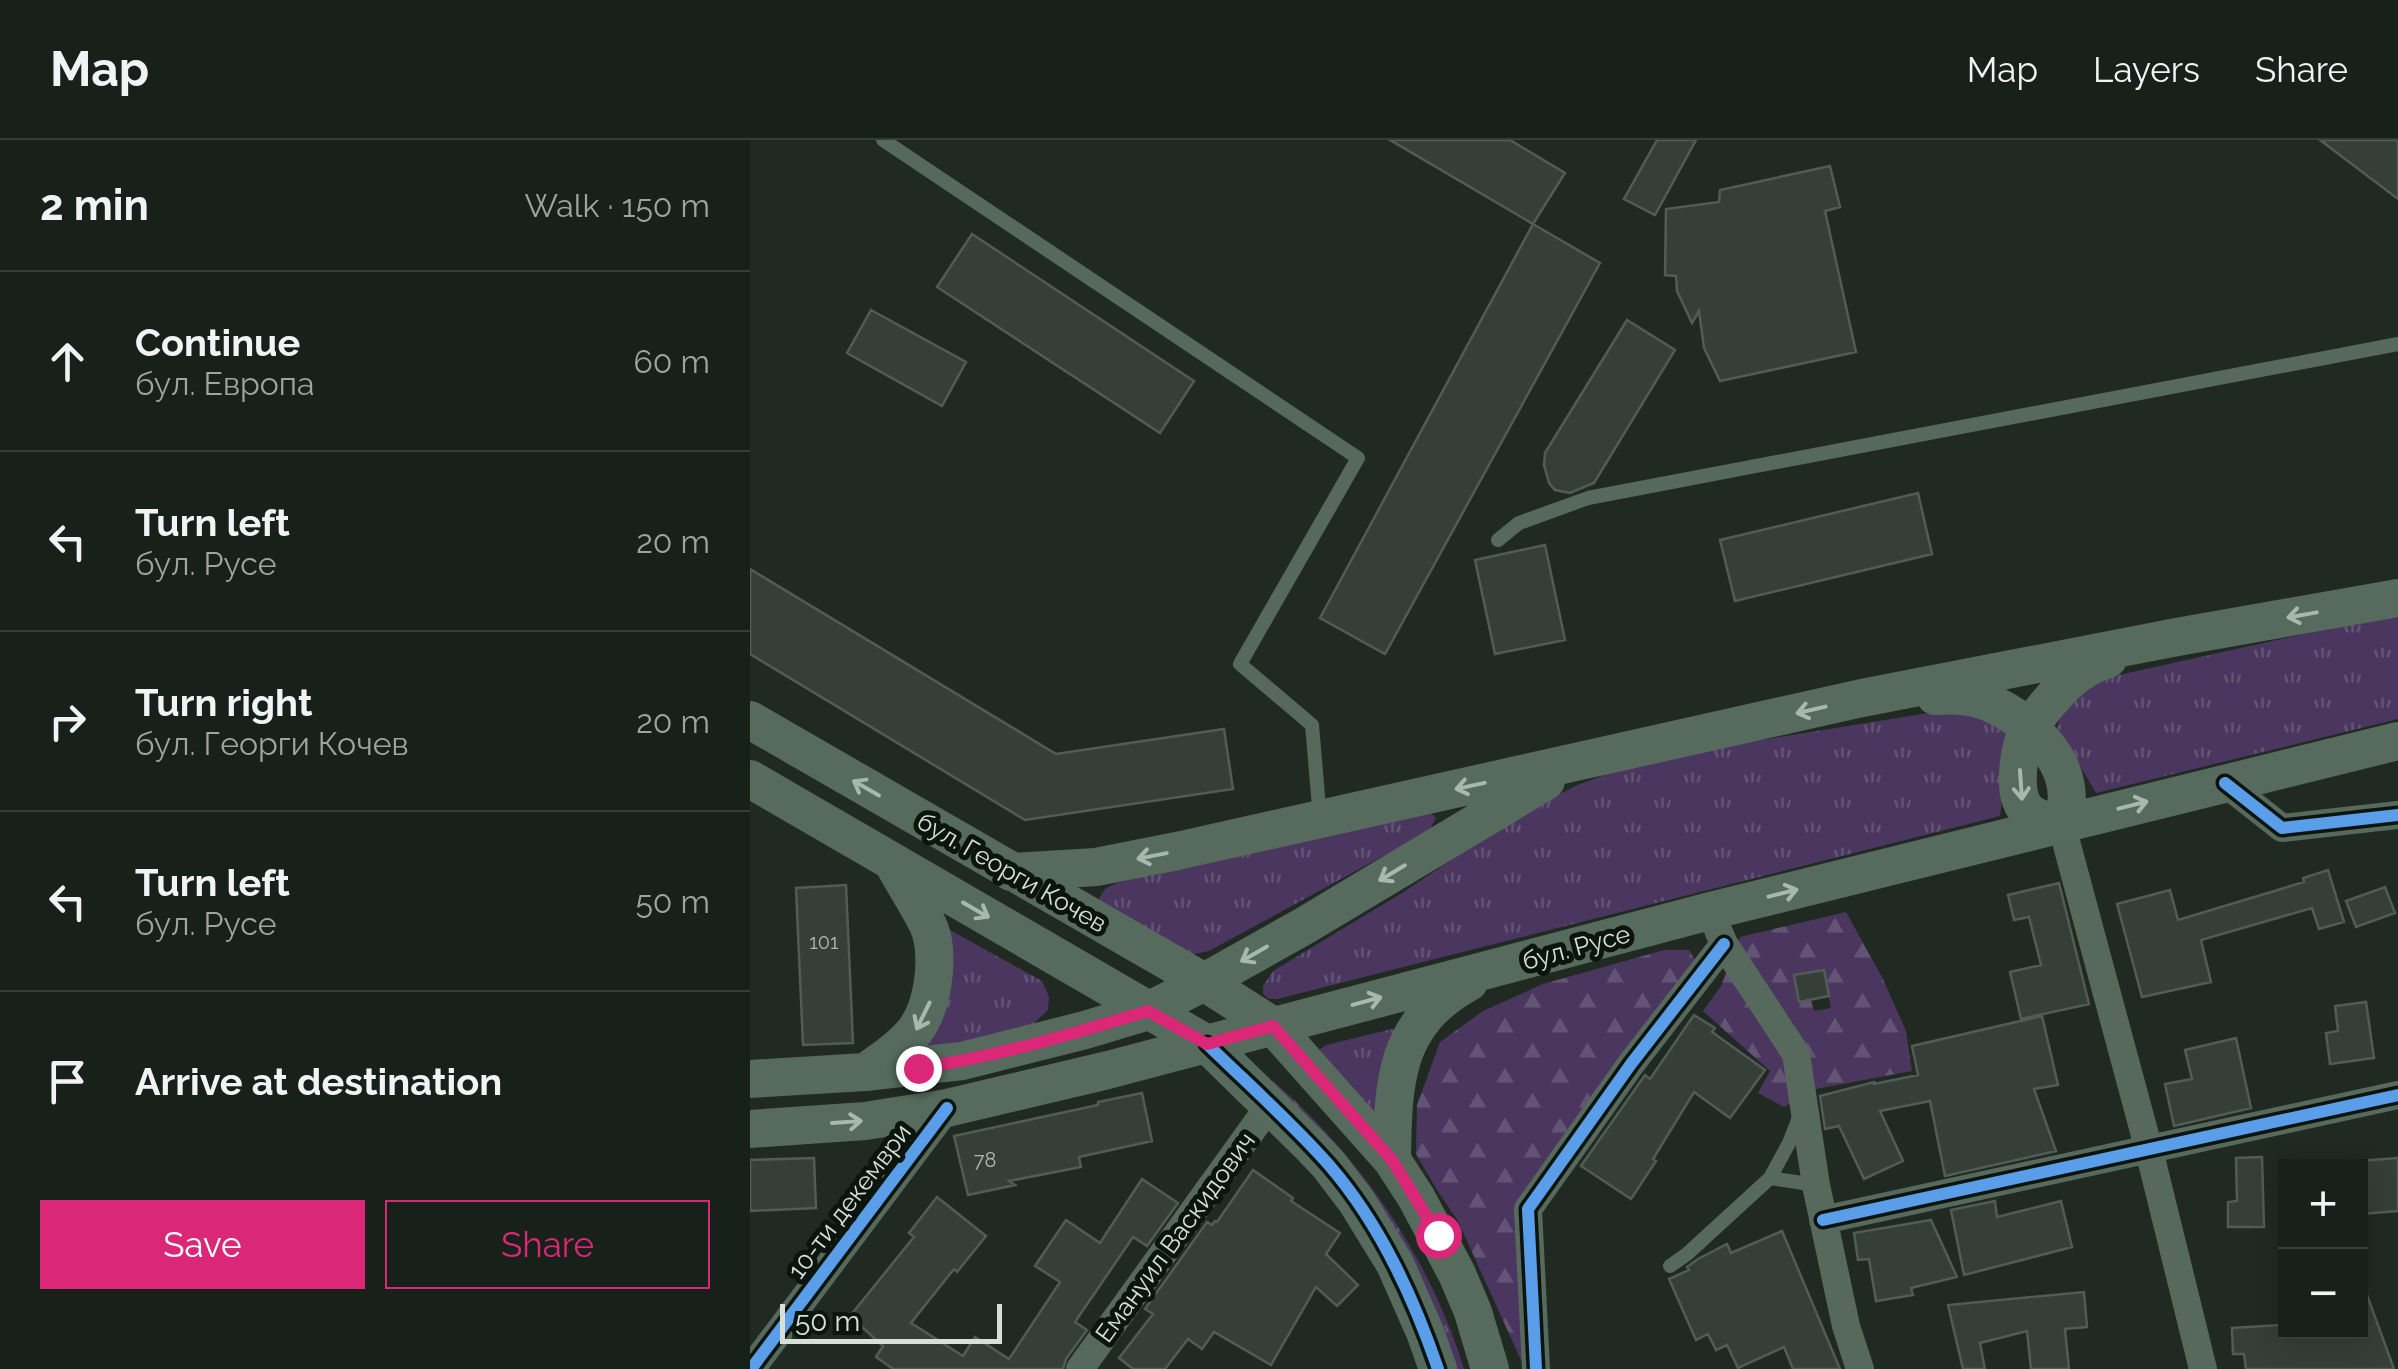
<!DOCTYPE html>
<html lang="en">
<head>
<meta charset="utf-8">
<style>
  :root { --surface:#18201a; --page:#252d27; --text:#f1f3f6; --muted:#9fa3a2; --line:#363e39; --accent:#db2777 }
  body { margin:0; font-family:Raleway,sans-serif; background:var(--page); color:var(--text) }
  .controls { position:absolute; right:30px; bottom:30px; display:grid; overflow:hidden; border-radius:0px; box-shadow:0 5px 25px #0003 }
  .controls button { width:90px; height:90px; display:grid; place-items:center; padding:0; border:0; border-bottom:2px solid var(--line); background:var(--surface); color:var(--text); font:50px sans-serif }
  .scale { position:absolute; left:30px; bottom:25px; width:222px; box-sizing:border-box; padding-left:10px; border:5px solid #d5e1d8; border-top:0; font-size:28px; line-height:35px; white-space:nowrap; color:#d5e1d8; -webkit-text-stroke:8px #0c140e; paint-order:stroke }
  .stop { position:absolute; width:30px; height:30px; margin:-22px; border:8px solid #db2777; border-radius:50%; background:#fff }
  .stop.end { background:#db2777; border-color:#fff; box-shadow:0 2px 10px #0008 }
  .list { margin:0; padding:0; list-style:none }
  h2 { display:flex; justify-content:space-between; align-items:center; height:130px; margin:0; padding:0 40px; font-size:42px }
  h2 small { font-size:32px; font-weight:400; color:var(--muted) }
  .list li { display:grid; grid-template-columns:65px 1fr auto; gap:30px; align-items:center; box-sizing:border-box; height:180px; padding:0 40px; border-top:2px solid var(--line) }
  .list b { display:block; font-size:38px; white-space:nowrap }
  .list p { margin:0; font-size:32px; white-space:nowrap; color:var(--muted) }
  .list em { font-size:32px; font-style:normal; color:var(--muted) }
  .actions { display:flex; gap:20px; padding:30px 40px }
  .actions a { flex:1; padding:22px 0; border:2px solid var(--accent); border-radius:0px; text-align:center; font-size:35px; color:var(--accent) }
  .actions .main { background:var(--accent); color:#fff }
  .icon { flex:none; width:55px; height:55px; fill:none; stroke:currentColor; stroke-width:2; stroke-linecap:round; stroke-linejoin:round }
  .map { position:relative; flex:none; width:1648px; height:1229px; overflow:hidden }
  header { display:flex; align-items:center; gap:60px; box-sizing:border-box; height:140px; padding:0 50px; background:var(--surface); border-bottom:2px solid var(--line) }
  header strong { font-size:48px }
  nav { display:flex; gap:55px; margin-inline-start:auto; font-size:35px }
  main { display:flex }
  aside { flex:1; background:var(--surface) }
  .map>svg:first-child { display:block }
  .grass { fill:url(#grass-tufts) }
  .forest { fill:url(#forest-firs); fill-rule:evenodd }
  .building { fill:#353f38; stroke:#525b54; stroke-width:2.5 }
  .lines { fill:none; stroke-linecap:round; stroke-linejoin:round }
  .lane { stroke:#56695c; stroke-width:14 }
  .street { stroke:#56695c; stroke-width:28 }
  .secondary { stroke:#566b5d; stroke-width:38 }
  .cycleway-casing { stroke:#0c140e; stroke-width:19 }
  .cycleway { stroke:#5a9eea; stroke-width:12 }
  .oneway { stroke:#a9b8ad }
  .route { stroke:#db2777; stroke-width:12 }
  .labels { text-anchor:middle; stroke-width:10; stroke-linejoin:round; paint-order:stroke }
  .number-label { font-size:20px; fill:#adb8b0 }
  .street-label { font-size:25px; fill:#d5e1d8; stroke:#0c140e }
</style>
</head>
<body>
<header>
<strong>Map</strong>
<nav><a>Map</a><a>Layers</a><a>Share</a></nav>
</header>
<main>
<aside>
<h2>2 min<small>Walk · 150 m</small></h2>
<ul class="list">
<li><svg class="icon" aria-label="ahead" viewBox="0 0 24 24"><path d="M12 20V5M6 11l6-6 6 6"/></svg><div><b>Continue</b><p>бул. Европа</p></div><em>60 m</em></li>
<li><svg class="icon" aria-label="left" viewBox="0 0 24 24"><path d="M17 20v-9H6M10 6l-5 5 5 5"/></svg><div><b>Turn left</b><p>бул. Русе</p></div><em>20 m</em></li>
<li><svg class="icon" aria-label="right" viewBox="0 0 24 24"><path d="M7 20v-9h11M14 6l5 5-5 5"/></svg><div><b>Turn right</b><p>бул. Георги Кочев</p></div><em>20 m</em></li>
<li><svg class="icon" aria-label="left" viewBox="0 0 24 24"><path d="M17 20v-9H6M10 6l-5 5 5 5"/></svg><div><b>Turn left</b><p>бул. Русе</p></div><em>50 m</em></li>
<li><svg class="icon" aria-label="arrive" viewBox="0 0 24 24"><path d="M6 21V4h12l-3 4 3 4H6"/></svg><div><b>Arrive at destination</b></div></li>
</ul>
<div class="actions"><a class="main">Save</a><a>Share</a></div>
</aside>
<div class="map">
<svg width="1648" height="1229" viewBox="0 0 1648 1229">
  <defs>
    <pattern id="grass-tufts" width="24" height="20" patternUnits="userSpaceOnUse" patternTransform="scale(2.5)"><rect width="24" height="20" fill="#4a365f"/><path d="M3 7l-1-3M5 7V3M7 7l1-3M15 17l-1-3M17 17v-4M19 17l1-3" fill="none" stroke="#635375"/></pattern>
    <pattern id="forest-firs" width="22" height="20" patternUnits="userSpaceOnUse" patternTransform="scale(2.5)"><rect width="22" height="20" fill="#4a365f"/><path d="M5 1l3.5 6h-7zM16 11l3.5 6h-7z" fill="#635375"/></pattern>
  </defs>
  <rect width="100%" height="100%" fill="#202a23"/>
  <path class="grass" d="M1648 476V579L1346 653 1307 587C1317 557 1333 551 1360 537L1594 485Z
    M1191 571 1236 574 1260 596 1250 676 527 859H519L513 854V846L523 831 655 751 753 685 827 645 906 617Z
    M680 672 686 678 679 691 459 811 444 814 428 811 350 763 349 758 356 748 370 742 427 727Z
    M198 789 292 841 299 857 298 870 283 884 181 910 176 906Z
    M642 889 648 892 625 976 570 913V909L576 905Z
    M523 941C610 1016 680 1118 714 1229H700L517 945Z"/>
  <path class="forest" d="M1096 772 1133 839 1156 891 1162 931 1066 949 1034 967 1008 953 1020 931 953 871 971 846 990 797ZM1074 830 1081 868 1064 871 1061 860 1048 862 1044 836Z
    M914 810H939L946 822 772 1055 775 1229 708 1081 687 1050 666 1014 667 965 690 902 733 871 793 844Z"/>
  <path class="building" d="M640 0H760L815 33 783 84Z
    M907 0H946L905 75 874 59Z
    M1570 0H1648V59Z
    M1080 26 1090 67 1075 71 1106 212 970 241 954 208 949 171 942 183 927 151 926 136 915 135 916 69 969 62 970 50Z
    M783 84 850 123 635 514 570 478Z
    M222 94 444 241 410 293 187 147Z
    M121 170 216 222 192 266 97 213Z
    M877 180 925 210 844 343 820 353 805 350 799 343 794 325 795 313Z
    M1168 353 1182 414 985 461 970 400Z
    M795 405 815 500 745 514 725 420Z
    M0 429 306 614 474 589 483 649 275 680 0 514Z
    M1578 730 1594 782 1569 789 1562 768 1451 800 1461 842 1392 857 1367 764 1420 750 1428 780 1554 742 1553 738Z
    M1309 743 1339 864 1271 879 1260 832 1291 825 1279 777 1264 780 1258 755Z
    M96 745 103 903 53 905 46 748Z
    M1635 747 1645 773 1606 787 1596 761Z
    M1074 830 1079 856 1049 862 1044 835Z
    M1616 862 1624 918 1580 924 1576 893 1588 891 1585 866Z
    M944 875 965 888 962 892 1015 930 980 978 944 952 903 1019 906 1021 881 1059 831 1026 895 935 900 939Z
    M1292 876 1308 945 1284 949 1306 1011 1195 1036 1180 961 1130 971 1153 1021 1114 1039 1089 986 1075 989 1070 956 1124 942V944L1168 935 1162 906Z
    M1486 898 1501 968 1424 986 1415 944 1442 939 1435 910Z
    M392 953 402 1001 329 1017 331 1027 259 1041 265 1045 218 1055 204 996 348 965V962Z
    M1512 1017 1514 1087H1478V1062L1487 1061 1486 1018Z
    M64 1018 66 1068 0 1071V1020Z
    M1648 1018V1071L1613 1074 1608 1021Z
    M503 1030 543 1058 541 1061 590 1093 576 1114 608 1145 587 1166 566 1147 521 1225 464 1192 452 1209 438 1199 415 1229H383L369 1218 403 1174 395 1169 457 1082 462 1085 465 1081 467 1082Z
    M392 1039 428 1063 397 1106 383 1097 325 1182 337 1190 316 1219 313 1229H143L126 1217 133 1206 100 1176 164 1097 159 1093 187 1057 236 1096 207 1132 204 1129 161 1183 213 1216 225 1197 259 1219 310 1142 285 1126 316 1080 350 1103Z
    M1245 1061 1247 1077 1311 1061 1322 1107 1214 1135 1201 1070Z
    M1181 1080 1207 1137 1161 1148 1163 1155 1126 1161 1119 1119 1108 1120 1104 1093Z
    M1032 1091 1090 1229H1043L1034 1207 988 1228 977 1205 966 1210 958 1194 946 1200 919 1139 939 1130 937 1127 948 1119 977 1104 981 1113Z
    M1613 1144 1644 1229H1496L1494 1214H1483L1482 1188 1530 1185V1192H1610V1145Z
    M1334 1152 1337 1187 1315 1189 1319 1229H1281L1277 1191 1230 1203 1235 1229H1213L1198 1165Z"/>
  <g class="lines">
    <path class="lane" d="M133 0 608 318 490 524 562 585 570 679
      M748 400 769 383 838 358 1648 204
      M1020 1038 1039 1003 1050 975
      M920 1126 937 1114 1020 1038 1066 1045"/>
    <path class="street" d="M1475 643 1532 688 1648 675
      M1311 683 1399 1010 1453 1229
      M968 790 974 804 1046 914 1066 1045 1096 1186 1110 1229
      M1073 1080 1648 955
      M1 1229 197 968
      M330 1229 520 965
      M786 1229 778 1069 881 924 974 804"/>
    <path class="secondary" d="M1185 556C1201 555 1216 555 1232 560 1279 576 1335 630 1311 683 1298 681 1283 679 1275 668 1262 650 1269 611 1277 591 1281 584 1287 578 1291 572 1310 548 1328 528 1358 519
      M0 580 454 842 523 886 642 1020 666 1057 707 1134 723 1172 740 1229
      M0 639 457 904 559 1004 579 1025 607 1062 645 1124 675 1192 688 1229
      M261 732 346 727 427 711 1112 558 1427 497 1648 458
      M117 931C160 901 179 887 184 832 185 816 185 800 178 785 168 764 154 744 143 723
      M0 939 115 932 212 921 335 890 398 871 454 842 554 786 796 641
      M0 989 115 981 197 968 358 930 960 771 1648 601
      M642 1020C643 942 644 883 719 842"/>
    <g class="cycleway-casing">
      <path id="cycleway" d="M1475 643 1532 688 1648 675
        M457 904C498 944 541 982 579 1025 630 1084 663 1156 688 1229
        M1073 1080 1648 955
        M1 1229 197 968
        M786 1229 778 1069 881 924 974 804"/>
    </g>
    <use href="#cycleway" class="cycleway"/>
  </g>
  <defs><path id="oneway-shaft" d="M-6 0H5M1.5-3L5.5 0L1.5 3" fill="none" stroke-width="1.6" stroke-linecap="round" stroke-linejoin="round" transform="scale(2.5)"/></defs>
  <g class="oneway">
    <use href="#oneway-shaft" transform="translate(1552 475) rotate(170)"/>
    <use href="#oneway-shaft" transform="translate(1061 570) rotate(167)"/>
    <use href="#oneway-shaft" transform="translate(1271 645) rotate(86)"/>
    <use href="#oneway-shaft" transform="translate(720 646) rotate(168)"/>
    <use href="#oneway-shaft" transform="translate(116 648) rotate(-150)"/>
    <use href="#oneway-shaft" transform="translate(1383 665) rotate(-14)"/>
    <use href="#oneway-shaft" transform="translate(402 716) rotate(169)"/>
    <use href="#oneway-shaft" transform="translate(642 733) rotate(149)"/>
    <use href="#oneway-shaft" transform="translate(1033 753) rotate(-14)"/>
    <use href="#oneway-shaft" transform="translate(226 770) rotate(30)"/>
    <use href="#oneway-shaft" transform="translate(504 814) rotate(150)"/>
    <use href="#oneway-shaft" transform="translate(617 861) rotate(-15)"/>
    <use href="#oneway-shaft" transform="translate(173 876) rotate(116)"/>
    <use href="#oneway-shaft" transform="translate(97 982) rotate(-4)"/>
  </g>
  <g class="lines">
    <path class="route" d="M168 928C246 917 322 894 398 871L457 904 523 886 642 1020 688 1095"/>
  </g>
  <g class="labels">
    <g class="number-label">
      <text x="74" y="809">101</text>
      <text x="235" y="1027">78</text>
    </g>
    <g class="street-label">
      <text transform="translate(262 732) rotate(30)" y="9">бул. Георги Кочев</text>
      <text transform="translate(826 807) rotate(-15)" y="9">бул. Русе</text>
      <text transform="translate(99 1061) rotate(-53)" y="9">10-ти декември</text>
      <text transform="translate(425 1097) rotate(-54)" y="9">Емануил Васкидович</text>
    </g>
  </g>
</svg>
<div class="controls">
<button>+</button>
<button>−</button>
</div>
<div class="scale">50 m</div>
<div class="stop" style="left:688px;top:1095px"></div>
<div class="stop end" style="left:168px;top:928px"></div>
</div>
</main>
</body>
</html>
